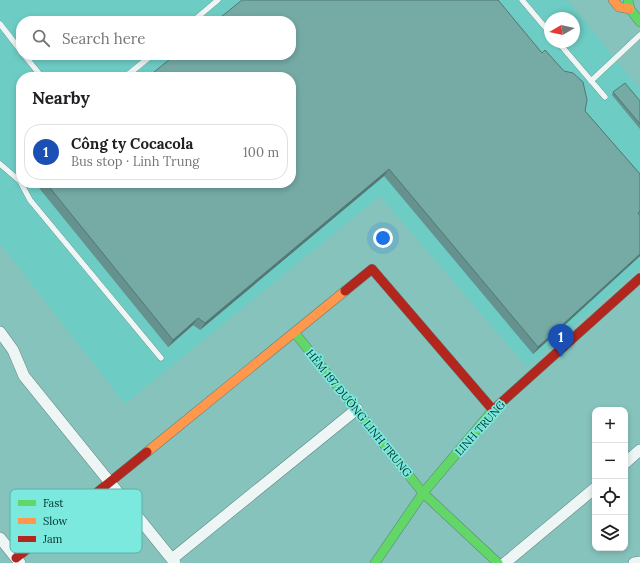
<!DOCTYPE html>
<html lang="en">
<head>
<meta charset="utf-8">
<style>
  :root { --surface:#fff; --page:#f2f2f2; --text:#202124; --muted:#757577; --line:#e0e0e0; --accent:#7c3aed }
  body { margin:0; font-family:Lora,serif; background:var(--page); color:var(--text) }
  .controls { position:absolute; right:12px; bottom:12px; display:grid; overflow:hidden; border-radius:8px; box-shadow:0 2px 6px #0003 }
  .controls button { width:36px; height:36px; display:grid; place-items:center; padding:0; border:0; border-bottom:1px solid var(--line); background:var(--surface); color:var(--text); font:20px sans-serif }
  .compass { position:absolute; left:544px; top:12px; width:36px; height:36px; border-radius:50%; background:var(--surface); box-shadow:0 2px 6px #0003; rotate:261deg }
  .you { position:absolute; left:383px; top:238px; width:14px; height:14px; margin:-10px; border:3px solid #fff; border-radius:50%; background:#1a73e8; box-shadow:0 0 0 6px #1a73e833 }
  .badge { display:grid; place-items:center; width:26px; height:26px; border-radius:50%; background:var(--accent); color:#fff; font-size:13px; font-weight:700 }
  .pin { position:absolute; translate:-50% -33px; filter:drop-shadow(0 1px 2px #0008) }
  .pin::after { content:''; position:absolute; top:21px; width:14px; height:12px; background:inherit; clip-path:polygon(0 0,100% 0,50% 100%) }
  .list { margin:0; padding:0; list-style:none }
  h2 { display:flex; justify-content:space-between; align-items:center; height:52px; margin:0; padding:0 16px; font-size:17px }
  h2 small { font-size:13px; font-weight:400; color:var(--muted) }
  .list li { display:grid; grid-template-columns:26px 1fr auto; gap:12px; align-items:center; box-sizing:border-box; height:56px; margin:0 8px 8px; padding:0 8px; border:1px solid var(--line); border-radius:16px }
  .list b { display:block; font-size:15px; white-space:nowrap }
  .list p { margin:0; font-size:13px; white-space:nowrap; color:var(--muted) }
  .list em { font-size:13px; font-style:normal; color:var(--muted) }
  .icon { flex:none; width:22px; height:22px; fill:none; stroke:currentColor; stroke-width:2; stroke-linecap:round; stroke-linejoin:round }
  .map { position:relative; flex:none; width:640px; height:563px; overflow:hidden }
  .search { position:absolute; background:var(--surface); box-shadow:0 2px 6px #0003; left:16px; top:16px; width:280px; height:44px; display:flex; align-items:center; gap:10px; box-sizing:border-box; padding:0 14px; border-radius:16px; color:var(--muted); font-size:15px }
  .panel { position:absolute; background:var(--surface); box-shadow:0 2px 6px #0003; left:16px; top:72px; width:280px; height:116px; border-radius:16px }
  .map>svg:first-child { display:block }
  .built { fill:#6dcdc5; fill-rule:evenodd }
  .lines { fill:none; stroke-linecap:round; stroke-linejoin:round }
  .lane-casing { stroke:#5a817d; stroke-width:6 }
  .street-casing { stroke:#5a817d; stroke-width:12 }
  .fast-casing { stroke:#5a817d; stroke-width:10 }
  .slow-casing { stroke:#5a817d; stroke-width:10 }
  .jam-casing { stroke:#5a817d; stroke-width:10 }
  .lane { stroke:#edf6f5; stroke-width:5.5 }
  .street { stroke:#edf6f5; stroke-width:11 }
  .fast { stroke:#63d668; stroke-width:9 }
  .slow { stroke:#ff974d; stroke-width:9 }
  .jam { stroke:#b3261e; stroke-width:9 }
  .wall { fill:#65928e }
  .shaded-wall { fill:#527774 }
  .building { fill:#75aaa5; stroke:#527774 }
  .labels { text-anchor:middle; stroke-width:3.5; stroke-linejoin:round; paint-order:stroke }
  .street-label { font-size:11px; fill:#003330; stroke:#7ce9de }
  .key { fill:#7ce9de; stroke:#57b2aa; stroke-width:1 }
  .key-label { font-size:11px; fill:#003330 }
</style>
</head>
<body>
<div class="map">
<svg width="640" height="563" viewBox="0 0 640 563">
  <rect width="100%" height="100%" fill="#87c3bd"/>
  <path class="built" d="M0 0H568L640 90V268L527 367 380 196 125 404 0 243ZM550 18H574V42H550ZM21 21H291V55H21ZM21 77H291V183H21Z"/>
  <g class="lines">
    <g class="lane-casing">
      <path id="lane" d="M522 0 550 33
        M193 21 218 0
        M0 24 21 51
        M558 42 605 97
        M24 55 42 77
        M125 77 152 55
        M591 81 640 35
        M0 164 21 182
        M21 183 30 200 161 358"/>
    </g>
    <g class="street-casing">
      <path id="street" d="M0 332 13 350 24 376 175 563
        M625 463 640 450
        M0 538 20 563
        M172 559 357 409
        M505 563 595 488
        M634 563 640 562"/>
    </g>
    <g class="fast-casing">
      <path id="fast" d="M628 0 630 9 640 22
        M295 333 423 493 498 563
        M375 563 423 493 493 410"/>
    </g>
    <g class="slow-casing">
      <path id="slow" d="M613 0 619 7 630 9
        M147 452 345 291"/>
    </g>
    <g class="jam-casing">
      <path id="jam" d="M345 291 372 269 493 410
        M493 410 640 278
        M16 558 147 452"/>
    </g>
    <use href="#lane" class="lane"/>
    <use href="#street" class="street"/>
    <use href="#fast" class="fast"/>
    <use href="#slow" class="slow"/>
    <use href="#jam" class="jam"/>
  </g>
  <path class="wall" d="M613 92 640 101V129L612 95Z
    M585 111 640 174V214L639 215 640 216V256L533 354 384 176 200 330 193 325 168 347 35 183H291Z"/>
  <path class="shaded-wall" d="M389 169 384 176 200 330 205 323Z
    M640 254V256L533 354 538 347Z
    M198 318 193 325 168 347 173 340Z"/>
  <path class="building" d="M242 0H498L542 53 545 50 564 71 573 73 583 82 587 100 585 111 640 174V211L638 213 640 216V254L538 347 389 169 205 323 198 318 173 340 46 183H291V77H148L175 55H291V21H216Z
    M625 83 640 101V124L613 92Z"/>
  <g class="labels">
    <g class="street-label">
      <text transform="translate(359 413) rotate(51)" y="4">HẺM 197 ĐƯỜNG LINH TRUNG</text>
      <text transform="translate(480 428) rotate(-48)" y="4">LINH TRUNG</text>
    </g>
  </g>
  <rect x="10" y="489" width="132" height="64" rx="6" class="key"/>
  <rect x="18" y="500" width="18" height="6" fill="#63d668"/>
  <rect x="18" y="518" width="18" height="6" fill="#ff974d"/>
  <rect x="18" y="536" width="18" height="6" fill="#b3261e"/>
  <g class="key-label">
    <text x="43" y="507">Fast</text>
    <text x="43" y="525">Slow</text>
    <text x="43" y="543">Jam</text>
  </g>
</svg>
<div class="controls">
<button>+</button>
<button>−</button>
<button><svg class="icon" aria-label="locate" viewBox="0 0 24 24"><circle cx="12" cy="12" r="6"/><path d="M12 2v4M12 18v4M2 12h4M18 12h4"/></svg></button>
<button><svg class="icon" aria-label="layers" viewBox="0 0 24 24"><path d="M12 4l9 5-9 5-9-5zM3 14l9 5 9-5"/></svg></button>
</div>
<svg class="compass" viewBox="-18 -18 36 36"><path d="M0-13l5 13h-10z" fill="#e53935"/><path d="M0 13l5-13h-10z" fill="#757577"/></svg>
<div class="you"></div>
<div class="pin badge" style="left:561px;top:357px;background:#1a4fb4">1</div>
<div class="search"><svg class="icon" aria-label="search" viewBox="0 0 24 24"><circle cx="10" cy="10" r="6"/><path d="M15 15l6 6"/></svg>Search here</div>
<section class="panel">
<h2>Nearby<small></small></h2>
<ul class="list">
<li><span class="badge" style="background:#1a4fb4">1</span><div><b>Công ty Cocacola</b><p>Bus stop · Linh Trung</p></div><em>100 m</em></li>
</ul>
</section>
</div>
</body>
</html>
